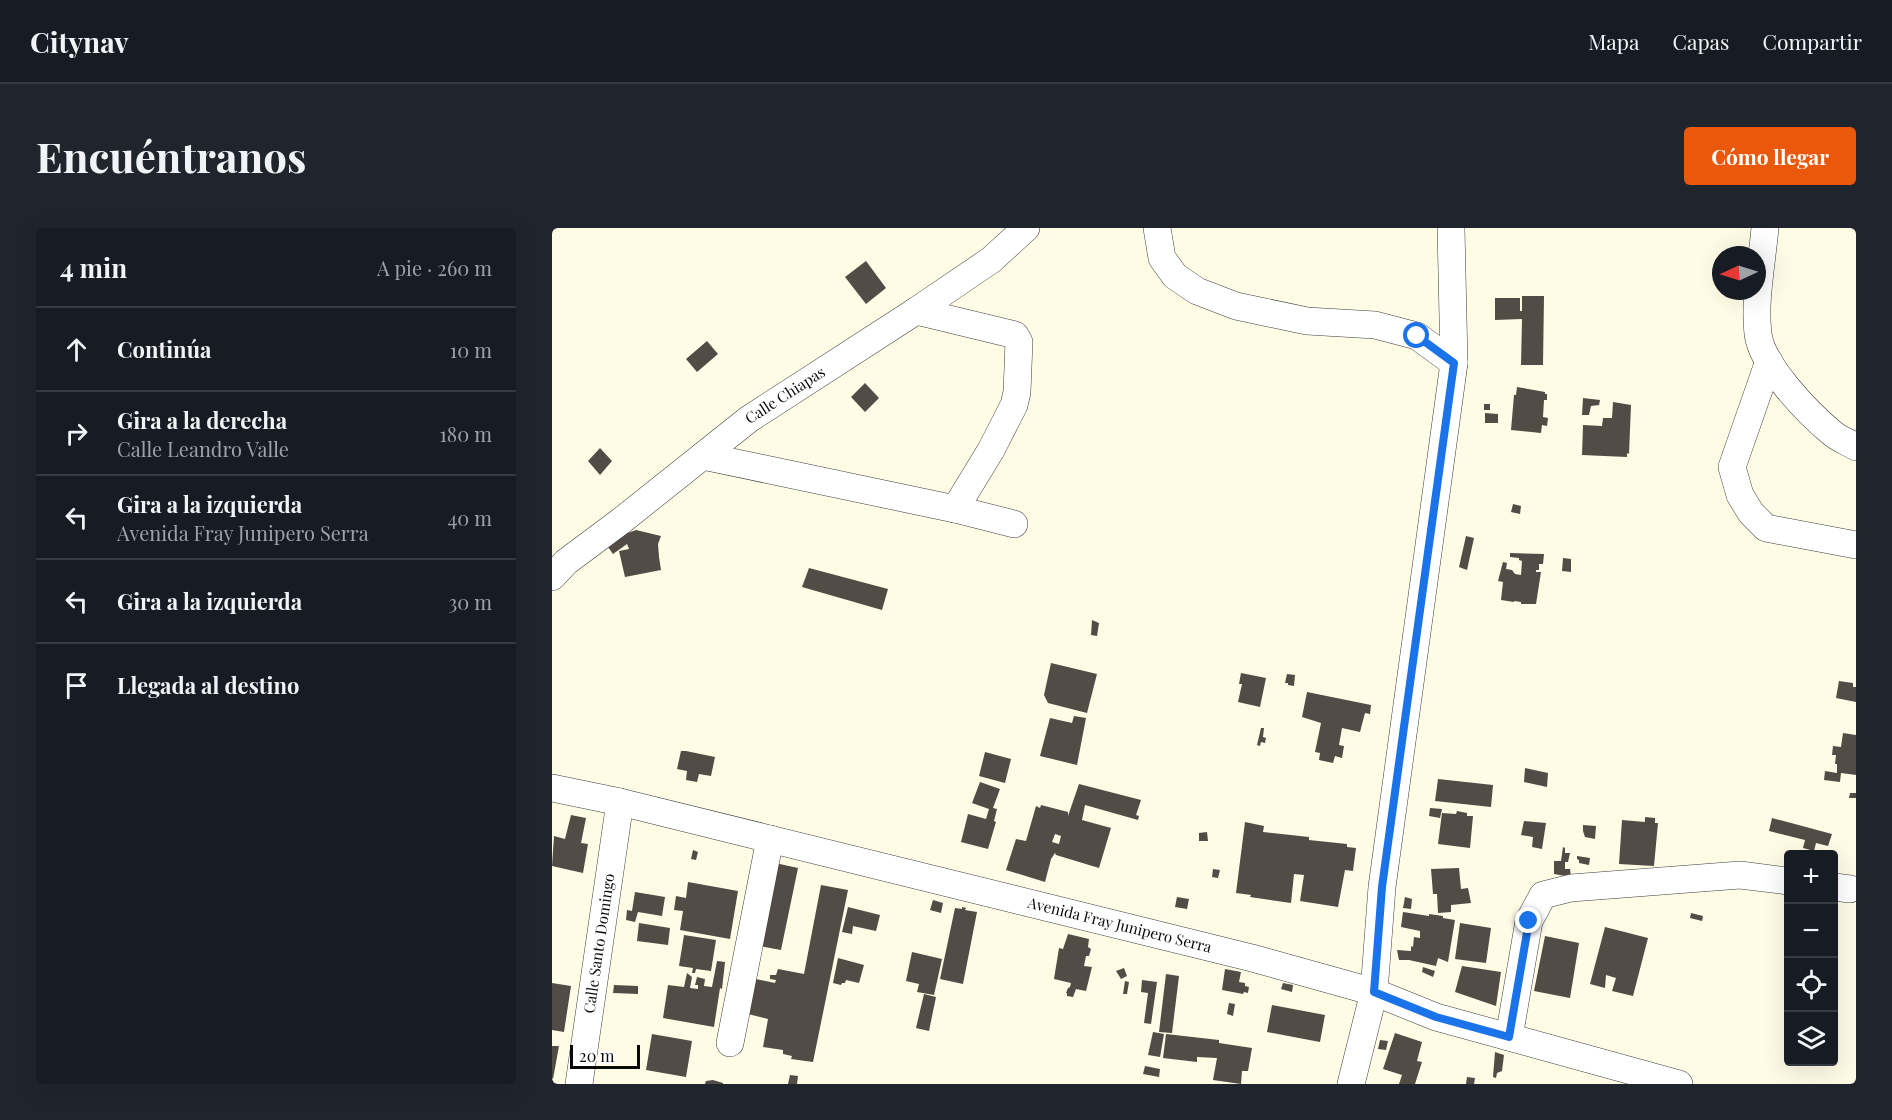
<!DOCTYPE html>
<html lang="es">
<head>
<meta charset="utf-8">
<style>
  :root { --surface:#171b24; --page:#20242c; --text:#f1f3f6; --muted:#9ea1a6; --line:#363941; --accent:#ea580c }
  body { margin:0; font-family:"Playfair Display",serif; background:var(--page); color:var(--text) }
  .controls { position:absolute; right:18px; bottom:18px; display:grid; overflow:hidden; border-radius:6px; box-shadow:0 6px 24px #0002 }
  .controls button { width:54px; height:54px; display:grid; place-items:center; padding:0; border:0; border-bottom:2px solid var(--line); background:var(--surface); color:var(--text); font:30px sans-serif }
  .compass { position:absolute; left:1160px; top:18px; width:54px; height:54px; border-radius:50%; background:var(--surface); box-shadow:0 6px 24px #0002; rotate:266deg }
  .scale { position:absolute; left:18px; bottom:15px; width:70px; box-sizing:border-box; padding-left:6px; border:3px solid #090909; border-top:0; font-size:16px; line-height:21px; white-space:nowrap; color:#090909; -webkit-text-stroke:4px #fff; paint-order:stroke }
  .stop { position:absolute; width:18px; height:18px; margin:-14px; border:4px solid #1a73e8; border-radius:50%; background:#fff }
  .stop.end { background:#1a73e8; border-color:#fff; box-shadow:0 2px 6px #0008 }
  .list { margin:0; padding:0; list-style:none }
  h2 { display:flex; justify-content:space-between; align-items:center; height:78px; margin:0; padding:0 24px; font-size:26px }
  h2 small { font-size:20px; font-weight:400; color:var(--muted) }
  .list li { display:grid; grid-template-columns:39px 1fr auto; gap:18px; align-items:center; box-sizing:border-box; height:84px; padding:0 24px; border-top:2px solid var(--line) }
  .list b { display:block; font-size:22px; white-space:nowrap }
  .list p { margin:0; font-size:20px; white-space:nowrap; color:var(--muted) }
  .list em { font-size:20px; font-style:normal; color:var(--muted) }
  .icon { flex:none; width:33px; height:33px; fill:none; stroke:currentColor; stroke-width:2; stroke-linecap:round; stroke-linejoin:round }
  .map { position:relative; flex:none; width:1304px; height:856px; overflow:hidden; border-radius:6px }
  header { display:flex; align-items:center; gap:36px; box-sizing:border-box; height:84px; padding:0 30px; background:var(--surface); border-bottom:2px solid var(--line) }
  header strong { font-size:28px }
  nav { display:flex; gap:33px; margin-inline-start:auto; font-size:21px }
  .intro { display:flex; align-items:center; justify-content:space-between; box-sizing:border-box; height:144px; padding:0 36px }
  h1 { margin:0; font-size:42px }
  .button { padding:15px 27px; border-radius:6px; background:var(--accent); color:#fff; font-size:21px; font-weight:700 }
  main { display:flex; gap:36px; padding:0 36px }
  aside { flex:1; background:var(--surface); border-radius:6px; box-shadow:0 6px 24px #0002 }
  .map>svg:first-child { display:block }
  .building { fill:#524b46; fill-rule:evenodd }
  .lines { fill:none; stroke-linecap:round; stroke-linejoin:round }
  .street-casing { stroke:#3c3c3c; stroke-width:28 }
  .street { stroke:#fff; stroke-width:27 }
  .route { stroke:#1a73e8; stroke-width:8 }
  .labels { text-anchor:middle; stroke-width:6; stroke-linejoin:round; paint-order:stroke }
  .street-label { font-size:15px; fill:#090909; stroke:#fff }
</style>
</head>
<body>
<header>
<strong>Citynav</strong>
<nav><a>Mapa</a><a>Capas</a><a>Compartir</a></nav>
</header>
<div class="intro"><h1>Encuéntranos</h1><a class="button">Cómo llegar</a></div>
<main>
<aside>
<h2>4 min<small>A pie · 260 m</small></h2>
<ul class="list">
<li><svg class="icon" aria-label="ahead" viewBox="0 0 24 24"><path d="M12 20V5M6 11l6-6 6 6"/></svg><div><b>Continúa</b></div><em>10 m</em></li>
<li><svg class="icon" aria-label="right" viewBox="0 0 24 24"><path d="M7 20v-9h11M14 6l5 5-5 5"/></svg><div><b>Gira a la derecha</b><p>Calle Leandro Valle</p></div><em>180 m</em></li>
<li><svg class="icon" aria-label="left" viewBox="0 0 24 24"><path d="M17 20v-9H6M10 6l-5 5 5 5"/></svg><div><b>Gira a la izquierda</b><p>Avenida Fray Junipero Serra</p></div><em>40 m</em></li>
<li><svg class="icon" aria-label="left" viewBox="0 0 24 24"><path d="M17 20v-9H6M10 6l-5 5 5 5"/></svg><div><b>Gira a la izquierda</b></div><em>30 m</em></li>
<li><svg class="icon" aria-label="arrive" viewBox="0 0 24 24"><path d="M6 21V4h12l-3 4 3 4H6"/></svg><div><b>Llegada al destino</b></div></li>
</ul>
</aside>
<div class="map">
<svg width="1304" height="856" viewBox="0 0 1304 856">
  <rect width="100%" height="100%" fill="#fffce6"/>
  <path class="building" d="M314 33 334 60 314 76 293 49Z
    M970 68H992L991 137H969L970 91 943 92V70H968V83H970Z
    M155 113 166 126 145 144 134 131Z
    M313 155 327 170 313 184 299 169Z
    M965 159 993 164V166H995V172H992L991 189 996 190 995 198 990 197 989 205 959 202 962 167H964Z
    M1031 170 1048 172 1047 177 1039 178 1037 187H1030Z
    M1061 174 1079 177 1077 226 1075 225V229L1030 227 1031 197 1050 198 1051 190H1060Z
    M932 176H938V182H932Z
    M933 185 946 186V195H933Z
    M48 220 60 233 48 247 36 233Z
    M961 276 969 278 968 286 959 284Z
    M84 302 109 308 106 316 107 329 109 342 73 349 67 323 77 321 75 316 61 326 56 319 73 306Z
    M914 308 922 310 915 342 907 339Z
    M958 325 992 326 991 336H987V342H984V344H989L984 376H969V374L962 373V374L949 372 951 354 946 353 951 334 955 335 954 341 960 342 963 346 969 347 970 333 967 332V330L958 329Z
    M1011 330 1019 331V344L1010 343Z
    M257 340 336 361 330 382 250 359Z
    M540 392 547 395 545 408 539 407Z
    M499 435 545 446 535 485 496 475 492 467Z
    M689 445 714 450 708 479 686 474 690 456H687Z
    M735 446 743 447 742 458 736 457V455H733Z
    M1287 453 1301 455V459H1304V474L1284 470Z
    M755 464 819 477 818 486 813 485 808 504 790 500 787 517 792 518 790 530 783 528 781 535 767 532 768 525 763 524 769 495 750 489Z
    M522 488 534 490 525 537 488 528 498 490 520 495Z
    M709 500H712L711 509 714 510 713 515 709 514 708 518 705 517Z
    M1291 505 1304 507V547L1289 545 1288 554 1272 552 1273 543 1285 545V536H1283L1284 527H1280L1281 518 1289 519Z
    M129 523H134L163 529 159 548 147 546 145 554 134 552 135 543 125 541Z
    M433 524 459 531 453 555 427 548Z
    M973 540 996 545 995 559 972 554Z
    M886 551 941 557 939 579 883 573Z
    M428 554 448 561 441 580 445 581 442 593 444 594 436 621 409 614 416 586 434 591 437 581 420 575Z
    M527 556 589 572 584 587 587 588 586 592 533 577 530 592 559 600 547 640 504 627 503 625 499 631 493 654 454 642 464 611 474 613 484 578 488 580 489 577 516 584V588ZM503 606 509 608 507 616 500 614Z
    M1298 565H1304V570H1297Z
    M878 580 890 581 888 590 877 588Z
    M905 583 915 585V588H921L918 620 886 616 890 585 904 586Z
    M19 587 34 590 29 615 36 616 31 645 0 638 2 608 13 611Z
    M1093 589 1103 590V595H1106L1102 638 1067 636 1070 592 1093 594Z
    M1220 590 1280 606 1276 618 1264 615 1262 623 1251 620 1253 612 1217 603Z
    M972 593 994 595 990 621 980 619 981 609 969 607Z
    M693 594 712 598 711 604 757 609V612L795 616V619L804 620 801 643 793 642 786 679 748 673 752 647 742 646 739 675 698 669 699 667 684 665Z
    M1031 597 1044 598 1043 611 1033 609 1031 603Z
    M655 604 656 613H647V605Z
    M1011 619 1013 620V625H1018L1016 634H1013V641H1018L1019 649 1002 646V633H1009Z
    M141 622 146 624 144 632 139 631Z
    M1025 628 1038 630 1037 637 1027 635V632L1025 631Z
    M214 633 246 640 229 722 197 716Z
    M907 640 909 661 916 660 919 675 899 677V684L886 685 885 666H881L879 641Z
    M661 641 668 642 666 650 660 649Z
    M136 654 186 663 178 711 128 702 131 683 122 682 124 668 134 670Z
    M269 657 296 662 261 834 239 831 240 828 231 826V822L211 819 216 791 184 783 204 751 223 755 224 752 218 751V747H224L226 741 252 746Z
    M83 664 113 669 110 688 86 684 83 694 74 692 75 682 80 683Z
    M625 669 637 671 635 681 623 679Z
    M853 669 860 671 859 681 851 680Z
    M381 672 391 675 389 685 378 682Z
    M296 679 328 687 324 703 301 698 300 706 290 704Z
    M410 679 414 680 413 682 425 684 411 756 388 751 403 680 410 681Z
    M851 684 877 688V686L891 688V690L903 692 896 734 886 730 884 738 857 732H847L845 722 859 723V718L861 719 862 709 868 710V703L849 699Z
    M1139 685 1151 688 1150 693 1138 690Z
    M87 695 118 700 116 717 85 713Z
    M908 695 939 700 934 735 903 731Z
    M1053 699 1096 710 1081 768 1060 763 1064 750 1054 747 1053 760 1038 756Z
    M516 706 537 711 536 719 539 721 537 728H534L532 738 540 739 534 763 524 761 521 769 515 768V765H514L516 760 518 759 519 755 502 751 507 720 511 721Z
    M132 707 164 712 159 743 144 741 143 745H140L141 740 127 738Z
    M993 708 1027 715 1018 770 982 763Z
    M360 724 390 731 382 767 365 764 367 756 354 753Z
    M286 730 312 737 307 755 294 752 293 755H290L289 757 281 755Z
    M165 733 173 734 170 761 168 760 162 799 111 790 116 757 132 759 135 745 140 749 138 760 146 761V757H143L145 749 153 751 152 758 160 759Z
    M910 738 949 744 944 778 903 764Z
    M871 739 883 743 881 749 870 744Z
    M572 740 575 748 569 751 564 743Z
    M673 741 689 744 687 754 693 755V758L697 759 696 765 692 764 691 766 670 762Z
    M614 746 627 748 620 805 607 804Z
    M590 752 605 754 599 796 592 795 596 765 589 764Z
    M573 753 577 754 575 766H571Z
    M0 755 19 758 12 804 0 802Z
    M731 755 741 757 740 764 729 761Z
    M62 757 86 758V766L61 765Z
    M372 766 384 769 377 803 364 800Z
    M677 775 683 776 681 788 675 786Z
    M720 777 773 787 768 814 715 804Z
    M601 804 612 806 608 829 596 827Z
    M843 805 870 814 865 833 870 834 863 856H847L850 847 831 841Z
    M100 806 140 813 134 849 94 842Z
    M614 806 667 812V815L700 820 696 843H690L689 856 661 852 665 830 645 829V834L611 830Z
    M828 812 836 813 834 822 826 821Z
    M0 818H7L1 851 0 850Z
    M943 824 952 827 950 843 945 845 944 850 941 849Z
    M593 838 608 841 607 849 591 846Z
    M238 847 246 848 245 856H236Z
    M915 849 923 850 922 856H914Z
    M161 852 171 855V856H153L154 853Z"/>
  <g class="lines">
    <g class="street-casing">
      <g id="street">
        <path d="M605 0 610 30 623 48 645 63 684 78 755 93 823 97 865 108 902 135"/>
        <path d="M1213 0C1210 34 1202 72 1206 106 1210 138 1256 185 1280 205 1287 211 1296 214 1304 219"/>
        <path d="M364 83 463 107 467 114 465 164 462 177 439 222 403 281"/>
        <path d="M1217 133 1180 239 1188 267 1199 285 1214 300 1304 317"/>
        <path d="M151 228 403 281 462 296"/>
        <path id="s1" d="M0 349 14 334 69 293 197 191 364 83 439 32 474 0"/>
        <path id="s2" d="M0 560 68 574 700 730 822 764 884 789 1127 856"/>
        <path d="M1282 659 1298 661"/>
        <path d="M957 809 977 693 991 667 1019 660 1188 647 1236 653"/>
        <path d="M178 815 218 611"/>
        <path id="s3" d="M27 856 68 574"/>
        <path d="M799 856 822 764 830 659 902 135 899 0"/>
      </g>
    </g>
    <use href="#street" class="street"/>
  </g>
  <g class="lines">
    <path class="route" d="M865 108 902 135 830 659 822 764 884 789 957 809 977 693"/>
  </g>
  <g class="labels">
    <g class="street-label">
      <text dy="5" stroke="none"><textPath href="#s1" startOffset="296">Calle Chiapas</textPath></text>
      <text dy="5" stroke="none"><textPath href="#s2" startOffset="584">Avenida Fray Junipero Serra</textPath></text>
      <text dy="5" stroke="none"><textPath href="#s3" startOffset="142">Calle Santo Domingo</textPath></text>
    </g>
  </g>
</svg>
<div class="controls">
<button>+</button>
<button>−</button>
<button><svg class="icon" aria-label="locate" viewBox="0 0 24 24"><circle cx="12" cy="12" r="6"/><path d="M12 2v4M12 18v4M2 12h4M18 12h4"/></svg></button>
<button><svg class="icon" aria-label="layers" viewBox="0 0 24 24"><path d="M12 4l9 5-9 5-9-5zM3 14l9 5 9-5"/></svg></button>
</div>
<svg class="compass" viewBox="-18 -18 36 36"><path d="M0-13l5 13h-10z" fill="#e53935"/><path d="M0 13l5-13h-10z" fill="#9ea1a6"/></svg>
<div class="scale">20 m</div>
<div class="stop" style="left:865px;top:108px"></div>
<div class="stop end" style="left:977px;top:693px"></div>
</div>
</main>
</body>
</html>
